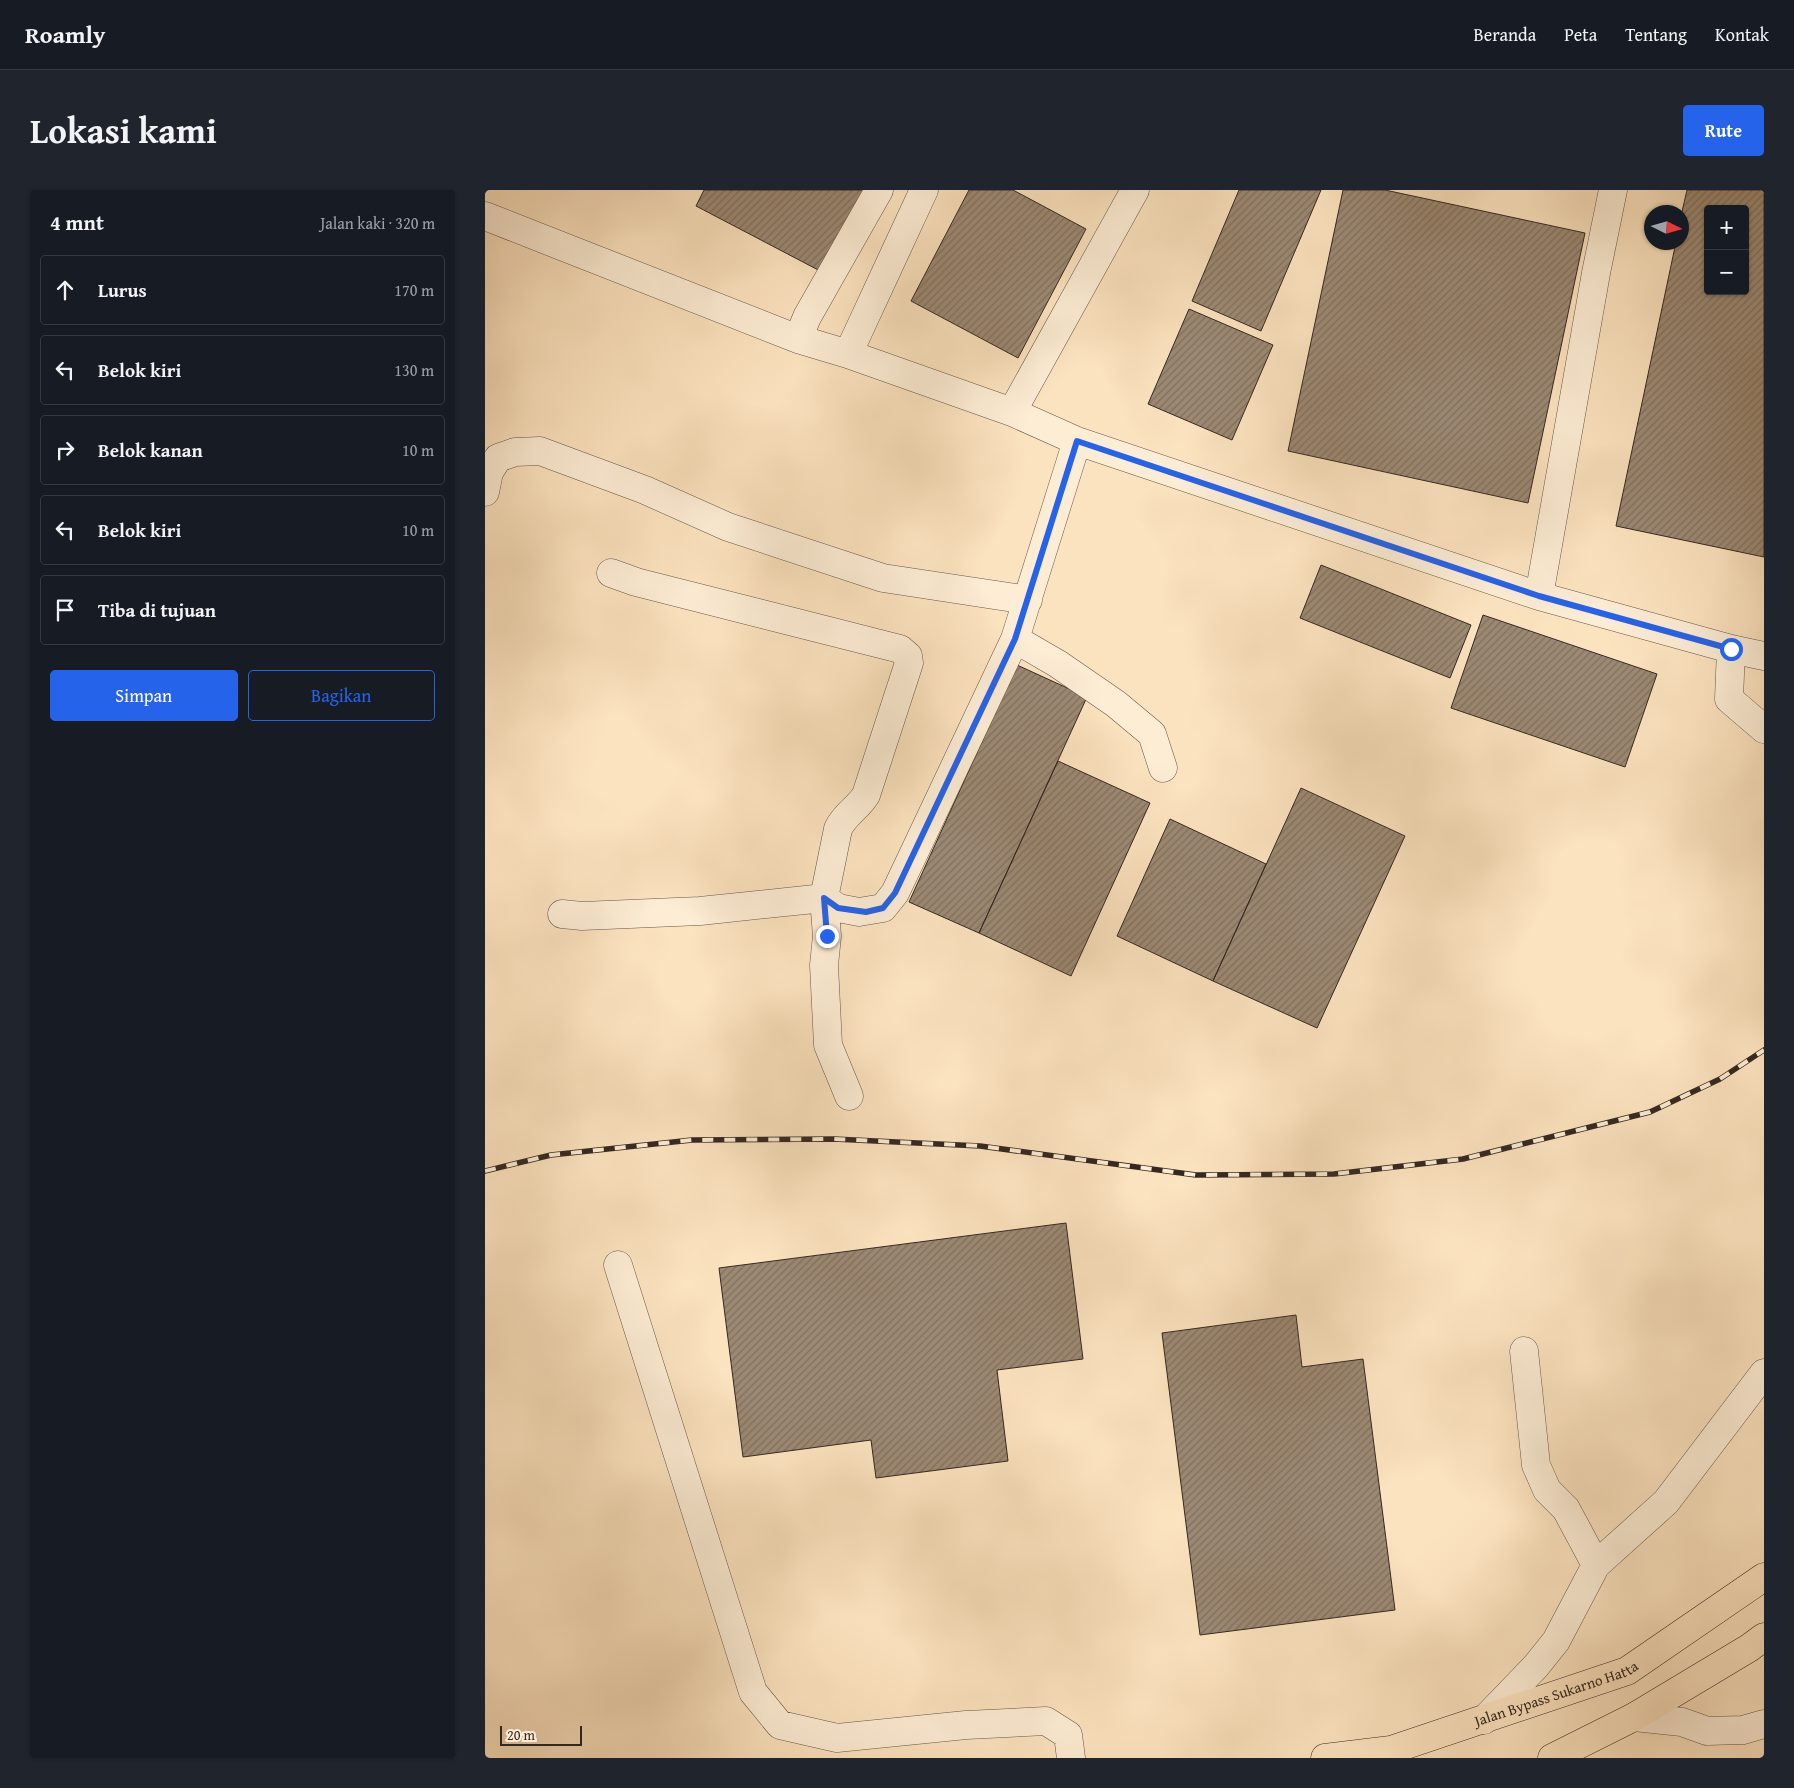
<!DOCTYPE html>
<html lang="id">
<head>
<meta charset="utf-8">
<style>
  :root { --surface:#171b24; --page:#20242c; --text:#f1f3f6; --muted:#9ea1a6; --line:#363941; --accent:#2563eb }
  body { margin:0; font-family:"Gentium Book Plus",serif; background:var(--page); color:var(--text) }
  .controls { position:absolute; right:15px; top:15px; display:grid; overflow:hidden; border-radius:5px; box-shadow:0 1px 4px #0004 }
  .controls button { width:45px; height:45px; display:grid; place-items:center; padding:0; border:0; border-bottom:1px solid var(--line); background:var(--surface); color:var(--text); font:25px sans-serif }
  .compass { position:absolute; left:1159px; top:15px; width:45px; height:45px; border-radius:50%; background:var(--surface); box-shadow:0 1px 4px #0004; rotate:95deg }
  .scale { position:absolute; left:15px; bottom:12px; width:82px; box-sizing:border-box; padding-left:5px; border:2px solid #342823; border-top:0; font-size:14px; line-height:18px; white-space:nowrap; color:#342823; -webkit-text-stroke:4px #fdedd5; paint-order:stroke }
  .stop { position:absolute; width:15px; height:15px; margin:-11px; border:4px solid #2563eb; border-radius:50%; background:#fff }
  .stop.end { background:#2563eb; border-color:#fff; box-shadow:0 1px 5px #0008 }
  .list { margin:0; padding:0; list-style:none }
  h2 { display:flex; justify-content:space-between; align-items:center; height:65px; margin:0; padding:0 20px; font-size:21px }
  h2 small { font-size:16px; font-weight:400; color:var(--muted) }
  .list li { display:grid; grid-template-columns:32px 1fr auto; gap:15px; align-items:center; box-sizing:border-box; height:70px; margin:0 10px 10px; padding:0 10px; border:1px solid var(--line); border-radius:5px }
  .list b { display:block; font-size:19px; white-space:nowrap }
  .list em { font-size:16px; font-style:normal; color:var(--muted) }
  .actions { display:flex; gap:10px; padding:15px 20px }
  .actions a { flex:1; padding:11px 0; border:1px solid var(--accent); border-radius:5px; text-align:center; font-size:18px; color:var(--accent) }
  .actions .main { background:var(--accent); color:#fff }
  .icon { flex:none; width:28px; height:28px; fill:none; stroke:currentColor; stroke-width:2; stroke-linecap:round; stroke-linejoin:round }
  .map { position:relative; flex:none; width:1279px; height:1568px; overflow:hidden; border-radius:5px }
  header { display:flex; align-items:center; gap:30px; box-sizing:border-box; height:70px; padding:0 25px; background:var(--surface); border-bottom:1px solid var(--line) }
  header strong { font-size:24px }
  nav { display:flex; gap:28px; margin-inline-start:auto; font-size:18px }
  .intro { display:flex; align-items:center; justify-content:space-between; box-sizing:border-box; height:120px; padding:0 30px }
  h1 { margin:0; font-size:35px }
  .button { padding:12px 22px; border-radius:5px; background:var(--accent); color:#fff; font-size:18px; font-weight:700 }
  main { display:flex; gap:30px; padding:0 30px }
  aside { flex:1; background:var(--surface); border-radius:5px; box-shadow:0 1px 4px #0004 }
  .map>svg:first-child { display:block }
  .building { fill:url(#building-hatch); stroke:#342823; fill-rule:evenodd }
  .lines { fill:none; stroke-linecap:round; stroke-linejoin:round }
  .minor-casing { stroke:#66574a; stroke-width:29 }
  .highway-casing { stroke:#342823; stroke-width:29 }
  .minor { stroke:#fdedd5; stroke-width:28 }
  .highway { stroke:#fce3bf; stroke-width:28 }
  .rail-casing { stroke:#342823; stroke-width:5.5 }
  .rail { stroke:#fdedd5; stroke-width:4; stroke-dasharray:11; stroke-linecap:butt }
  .route { stroke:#2563eb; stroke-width:6 }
  .labels { text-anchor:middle; stroke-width:5; stroke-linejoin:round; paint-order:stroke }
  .street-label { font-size:15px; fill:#342823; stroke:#fdedd5 }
</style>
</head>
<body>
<header>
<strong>Roamly</strong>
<nav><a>Beranda</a><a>Peta</a><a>Tentang</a><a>Kontak</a></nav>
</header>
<div class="intro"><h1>Lokasi kami</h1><a class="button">Rute</a></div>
<main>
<aside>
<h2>4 mnt<small>Jalan kaki · 320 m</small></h2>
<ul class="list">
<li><svg class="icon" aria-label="ahead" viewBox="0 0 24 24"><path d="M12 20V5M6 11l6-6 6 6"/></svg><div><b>Lurus</b></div><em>170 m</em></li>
<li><svg class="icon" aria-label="left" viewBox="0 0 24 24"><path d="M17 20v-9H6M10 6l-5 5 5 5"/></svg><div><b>Belok kiri</b></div><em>130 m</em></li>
<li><svg class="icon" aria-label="right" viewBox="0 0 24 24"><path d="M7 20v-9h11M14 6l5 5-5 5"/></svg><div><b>Belok kanan</b></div><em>10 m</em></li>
<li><svg class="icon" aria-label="left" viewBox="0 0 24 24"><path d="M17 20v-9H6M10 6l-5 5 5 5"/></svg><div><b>Belok kiri</b></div><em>10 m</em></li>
<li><svg class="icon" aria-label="arrive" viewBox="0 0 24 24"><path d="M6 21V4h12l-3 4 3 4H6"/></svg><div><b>Tiba di tujuan</b></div></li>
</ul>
<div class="actions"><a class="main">Simpan</a><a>Bagikan</a></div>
</aside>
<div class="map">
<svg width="1279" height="1568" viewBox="0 0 1279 1568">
  <defs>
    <pattern id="building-hatch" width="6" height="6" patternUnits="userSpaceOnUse" patternTransform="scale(1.25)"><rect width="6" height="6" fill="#9c8974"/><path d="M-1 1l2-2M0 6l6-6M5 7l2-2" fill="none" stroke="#80705f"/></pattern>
  </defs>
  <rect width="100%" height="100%" fill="#fce3bf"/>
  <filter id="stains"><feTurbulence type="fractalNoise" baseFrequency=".004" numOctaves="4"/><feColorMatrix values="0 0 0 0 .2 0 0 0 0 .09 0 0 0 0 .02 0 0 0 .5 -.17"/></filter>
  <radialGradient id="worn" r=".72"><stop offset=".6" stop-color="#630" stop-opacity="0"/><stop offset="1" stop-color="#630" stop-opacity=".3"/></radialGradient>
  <path class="building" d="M219 0H383L339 83 211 16Z
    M484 0H528L601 39 533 168 426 111Z
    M754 0H836L776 141 707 111Z
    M858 0H900L1100 43 1043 313 803 261Z
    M1202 0H1279V367L1131 336 1191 52H1196V26ZM1223 19H1260V101H1223Z
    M704 119 788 155 747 250 663 214Z
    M836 375 986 435 965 488 815 428Z
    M998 425 1172 484 1140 577 966 518Z
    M532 475 602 507 494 743 424 712Z
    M573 571 665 613 586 786 494 743Z
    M816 598 920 646 832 838 728 791Z
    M685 629 781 674 728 791 632 746Z
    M581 1033 598 1169 512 1180 523 1271 391 1288 386 1250 258 1267 234 1078Z
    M811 1125 817 1177 878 1169 910 1420 715 1445 677 1143Z"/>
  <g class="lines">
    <g class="minor-casing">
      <path id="minor" d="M0 26 313 149 363 164 527 222 592 251 1054 406 1246 459 1279 466
        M313 149 322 127 394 0
        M363 164 439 0
        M527 222 650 0
        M0 302 4 282 13 268 30 262 55 261 160 300 243 337 398 388 543 410
        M126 383 151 392 415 459 423 466 424 473 381 605C373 618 359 625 353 639L339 708 342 746 339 775 343 855 364 906
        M1054 406 1111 83 1128 0
        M530 449 573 474 631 514 667 544 678 578
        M1246 459 1244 509 1279 539
        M77 724 97 726 215 721 339 708 353 718 374 722 398 718 410 703 428 665 530 449 592 251
        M133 1075 268 1502 295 1535 352 1548 481 1535 561 1531 583 1545 586 1568
        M1039 1161 1051 1275 1062 1300 1081 1319 1111 1375
        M1149 1527 1197 1532 1222 1541 1258 1540 1279 1534
        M999 1530 1051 1476 1071 1451 1111 1375 1181 1312 1279 1183"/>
    </g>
    <g class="highway-casing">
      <g id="highway">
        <path id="s1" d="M840 1568 906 1560 1142 1481 1279 1387"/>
        <path d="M1067 1568 1149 1527 1264 1458 1279 1447"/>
      </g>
    </g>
    <use href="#minor" class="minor"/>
    <use href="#highway" class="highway"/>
    <g class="rail-casing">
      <path id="rail" d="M0 981 66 965 207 950 349 949 495 956 711 985 849 984 978 969 1165 922 1235 889 1279 860"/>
    </g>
    <use href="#rail" class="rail"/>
  </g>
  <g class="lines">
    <path class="route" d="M342 746 339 708 353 718 381 722 398 718 410 703 530 449 592 251 1054 406 1246 459"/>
  </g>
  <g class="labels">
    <g class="street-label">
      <text dy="5" stroke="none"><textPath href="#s1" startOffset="241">Jalan Bypass Sukarno Hatta</textPath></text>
    </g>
  </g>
  <rect width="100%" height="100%" filter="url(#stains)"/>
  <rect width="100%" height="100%" fill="url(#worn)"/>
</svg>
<div class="controls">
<button>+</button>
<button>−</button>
</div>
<svg class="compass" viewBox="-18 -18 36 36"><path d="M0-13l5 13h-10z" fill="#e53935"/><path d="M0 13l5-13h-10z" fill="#9ea1a6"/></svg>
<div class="scale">20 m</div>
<div class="stop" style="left:1246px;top:459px"></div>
<div class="stop end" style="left:342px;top:746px"></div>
</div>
</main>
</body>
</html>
